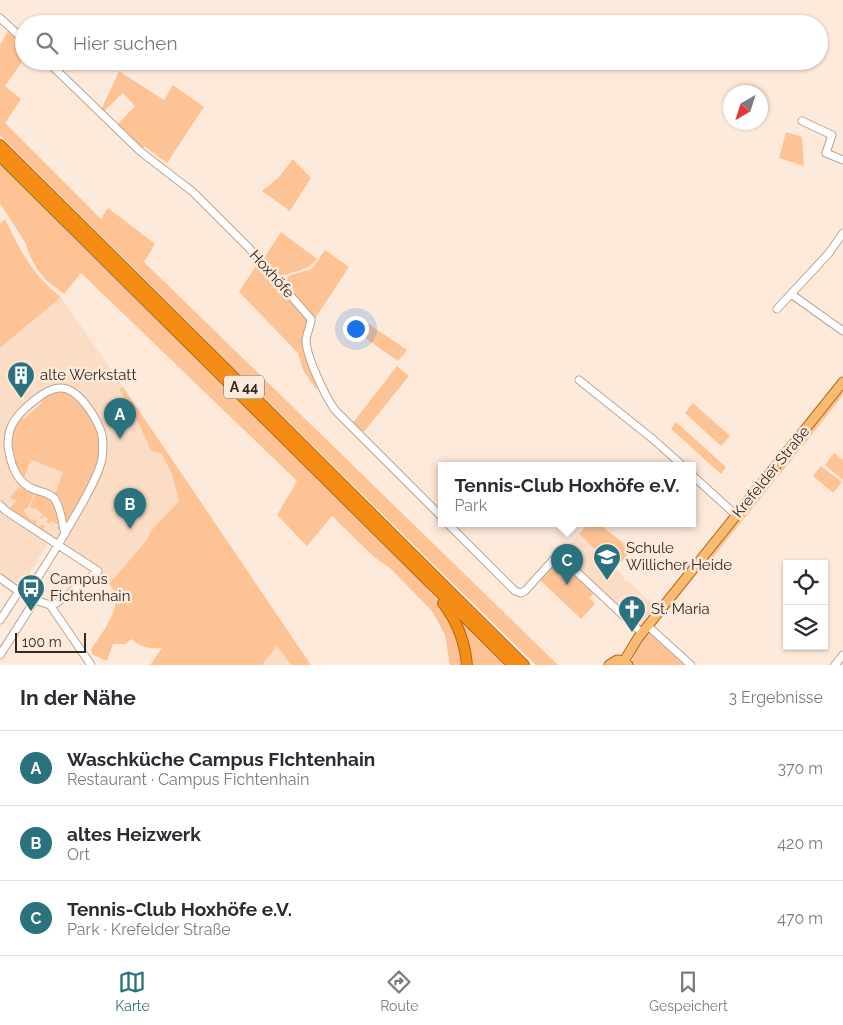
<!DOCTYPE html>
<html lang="de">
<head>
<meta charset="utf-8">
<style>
  :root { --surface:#fff; --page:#f2f2f3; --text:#2b2b33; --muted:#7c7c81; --line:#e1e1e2; --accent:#2a727d }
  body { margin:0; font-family:Raleway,sans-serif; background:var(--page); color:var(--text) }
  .controls { position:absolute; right:15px; bottom:15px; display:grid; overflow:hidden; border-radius:0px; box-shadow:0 1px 4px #0004 }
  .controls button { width:45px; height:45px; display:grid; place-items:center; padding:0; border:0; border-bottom:1px solid var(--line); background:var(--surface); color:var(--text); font:25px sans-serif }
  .compass { position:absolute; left:723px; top:85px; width:45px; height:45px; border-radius:50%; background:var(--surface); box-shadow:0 1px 4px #0004; rotate:219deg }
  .scale { position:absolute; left:15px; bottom:12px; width:71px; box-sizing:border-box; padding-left:5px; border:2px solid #332a23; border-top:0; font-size:14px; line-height:18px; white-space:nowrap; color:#332a23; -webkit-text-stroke:4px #feeadb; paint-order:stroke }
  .you { position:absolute; left:355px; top:328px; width:18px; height:18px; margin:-12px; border:4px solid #fff; border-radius:50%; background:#1a73e8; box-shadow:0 0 0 8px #1a73e833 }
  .badge { display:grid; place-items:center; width:32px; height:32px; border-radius:50%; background:var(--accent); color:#fff; font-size:16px; font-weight:700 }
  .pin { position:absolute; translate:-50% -41px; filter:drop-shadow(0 1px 2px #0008) }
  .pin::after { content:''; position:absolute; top:26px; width:18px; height:15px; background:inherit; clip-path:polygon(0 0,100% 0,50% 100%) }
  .popup { position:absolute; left:438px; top:462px; width:258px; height:65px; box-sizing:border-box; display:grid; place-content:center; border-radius:0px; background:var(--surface); filter:drop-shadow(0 1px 4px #0005); font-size:16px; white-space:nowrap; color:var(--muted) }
  .popup b { font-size:19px; color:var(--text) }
  .popup::after { content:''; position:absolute; left:50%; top:100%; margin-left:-10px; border:10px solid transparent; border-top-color:var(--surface) }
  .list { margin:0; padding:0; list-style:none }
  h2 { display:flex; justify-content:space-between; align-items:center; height:65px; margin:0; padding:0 20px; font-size:21px }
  h2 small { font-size:16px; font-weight:400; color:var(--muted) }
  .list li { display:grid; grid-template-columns:32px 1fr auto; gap:15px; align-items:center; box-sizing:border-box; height:75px; padding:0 20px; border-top:1px solid var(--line) }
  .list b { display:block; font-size:19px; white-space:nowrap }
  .list p { margin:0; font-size:16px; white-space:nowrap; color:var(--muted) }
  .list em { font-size:16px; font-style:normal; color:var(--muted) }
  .icon { flex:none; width:28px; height:28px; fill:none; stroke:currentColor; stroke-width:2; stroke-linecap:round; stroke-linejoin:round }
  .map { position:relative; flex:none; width:843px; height:665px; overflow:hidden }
  .search { position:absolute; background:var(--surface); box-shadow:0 1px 4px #0004; left:15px; right:15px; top:15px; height:55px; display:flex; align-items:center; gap:12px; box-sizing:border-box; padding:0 18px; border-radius:28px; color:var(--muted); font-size:19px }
  .sheet { height:290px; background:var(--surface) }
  nav { display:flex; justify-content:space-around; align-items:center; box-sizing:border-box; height:70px; border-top:1px solid var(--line); background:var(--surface); font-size:14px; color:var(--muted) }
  nav a { display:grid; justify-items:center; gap:2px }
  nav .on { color:var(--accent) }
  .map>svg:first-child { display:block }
  .built { fill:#fbdcc4 }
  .green { fill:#fdc395 }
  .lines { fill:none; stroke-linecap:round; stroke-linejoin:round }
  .minor-casing { stroke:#bca492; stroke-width:9 }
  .major-casing { stroke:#b16a1b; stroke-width:11 }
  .highway-casing { stroke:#b16a1b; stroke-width:12 }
  .minor { stroke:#fff; stroke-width:7 }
  .major { stroke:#f9ba73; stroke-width:9 }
  .highway { stroke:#f58c16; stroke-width:10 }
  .labels { text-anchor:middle; stroke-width:5; stroke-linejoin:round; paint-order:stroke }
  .shield { fill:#feeadb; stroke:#70645a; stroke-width:1 }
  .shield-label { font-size:14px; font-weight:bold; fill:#332a23 }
  .street-label { font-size:15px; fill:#332a23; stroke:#feeadb }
  .poi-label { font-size:15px; fill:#332a23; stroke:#feeadb; text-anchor:start }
</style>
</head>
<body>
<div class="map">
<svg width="843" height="665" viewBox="0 0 843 665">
  <rect width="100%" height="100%" fill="#feeadb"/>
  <path class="built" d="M61 297 123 387 119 389 137 420 151 451 162 454 172 475 179 501 151 531 146 541 109 584 94 570 53 543 0 502V348Z
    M0 508 49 542 28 575 17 583 13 581 12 582 0 573Z
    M579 534 624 577 623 579 625 582 627 580 655 607 639 627 561 555Z
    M277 646 291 665H262Z"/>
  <path class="green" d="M9 29 24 42V59L5 86 21 99 5 123 101 219 108 208 155 244 144 262 558 665H536L276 410 0 135V45Z
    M119 71 164 100 173 85 204 107 167 163 144 146 142 150 117 125 135 106 123 93 103 112 101 110Z
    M786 132 802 137 804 166 779 158Z
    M293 159 311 178 290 211 262 191 279 177Z
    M0 164 425 586 442 606 459 640 463 665H450L445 635 432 611 391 569 374 557 332 516 307 546 277 515 297 481 81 273 64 294 47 281 37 269 29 254 26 244 0 203Z
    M5 219C19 249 34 277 61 297L0 348V224Z
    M281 232 317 259C308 271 294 271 280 277L276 276 263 260Z
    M325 250 349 267 314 320 282 283 290 275 312 269Z
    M259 261 310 321 303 341 319 384 316 389 303 370 298 353 239 292Z
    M363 320 407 350 398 361 355 331Z
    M397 366 409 376 362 434 352 424Z
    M123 387 311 665H291L277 646 262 665H150L162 648C150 649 141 648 132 639L125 644H113L107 661 93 655 91 649C100 637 119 611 116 595 115 591 112 588 109 584L146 541 151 531 179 501 172 475 162 454 151 451 137 420 119 389Z
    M843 387V395L802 447 799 443Z
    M53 391 68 392C74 397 81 402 86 408 118 446 88 491 67 526L55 495 63 472 31 460 23 480C15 466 5 445 12 429 13 424 18 420 21 416L24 419 42 403 39 399Z
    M693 403 730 436 721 446 685 413Z
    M676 422 726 467 721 474 671 429Z
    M796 446 800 449 706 566 704 560Z
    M834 453 843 460V480L825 465Z
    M821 466 842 482 833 493 813 476Z
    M19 487 34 493 29 506 23 511 32 521 35 519 37 521 36 524 40 527 42 524 45 526 43 529 56 538 59 536 56 542 7 510 17 501 10 498Z
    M36 492 49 497 53 502 60 530 57 528 59 525 51 521 50 524 46 522 48 519 44 516 42 519 40 518 43 515 35 507 33 509 30 507Z
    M587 524H599L632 550 620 563 615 565 614 563H612V566L579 534Z
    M558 560 564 563 595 592 589 598 595 604 581 619 539 579 555 561Z
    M453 613 505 665H468Z
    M647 631 653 632 688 665H631L634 653Z"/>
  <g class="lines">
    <g class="minor-casing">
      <path id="minor" d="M0 18 24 40
        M47 61 141 152 193 192 249 248 311 319C311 326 306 334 306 341 307 358 325 396 335 410L442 517
        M802 121 832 135 826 153 843 160
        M791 294 843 331
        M777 309 829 253 843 233
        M579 380 654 440 683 466
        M692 475 736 515
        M0 505 6 511 98 571 57 603 50 605
        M448 524 515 591 521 593 525 591 553 560 558 558 564 560 642 633
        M0 578 18 591
        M33 585C51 557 68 529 84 500 91 487 99 473 102 459 103 449 104 438 100 429 94 414 77 387 60 388 45 388 20 411 13 423 9 430 8 437 8 445 10 462 16 482 33 489 40 492 48 492 54 498 61 507 62 523 65 534
        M35 600 50 605 91 665
        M0 620 23 585C34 581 40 590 35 600L0 655
        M648 626 691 665
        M835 665 843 655"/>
    </g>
    <g class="major-casing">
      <path id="major" d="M624 661 638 638 843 382
        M609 665 617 660 624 661 628 665"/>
    </g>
    <g class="highway-casing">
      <path id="highway" d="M0 145 524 665
        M0 156 513 665
        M443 603C457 621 465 642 467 665"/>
    </g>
    <use href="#minor" class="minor"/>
    <use href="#major" class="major"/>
    <use href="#highway" class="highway"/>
  </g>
  <defs>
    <g id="building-pin" transform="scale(1.4375)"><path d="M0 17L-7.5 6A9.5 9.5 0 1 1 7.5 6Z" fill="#2a727d" stroke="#feeadb"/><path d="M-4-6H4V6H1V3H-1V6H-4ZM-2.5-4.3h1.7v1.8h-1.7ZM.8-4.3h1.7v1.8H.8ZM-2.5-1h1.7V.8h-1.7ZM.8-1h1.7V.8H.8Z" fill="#fff"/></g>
    <g id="school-pin" transform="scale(1.4375)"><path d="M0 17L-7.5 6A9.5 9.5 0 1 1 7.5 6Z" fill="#2a727d" stroke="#feeadb"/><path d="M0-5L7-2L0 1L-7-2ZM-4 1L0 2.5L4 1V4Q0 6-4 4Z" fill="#fff"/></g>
    <g id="bus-pin" transform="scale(1.4375)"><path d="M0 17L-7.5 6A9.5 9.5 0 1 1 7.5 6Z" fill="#2a727d" stroke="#feeadb"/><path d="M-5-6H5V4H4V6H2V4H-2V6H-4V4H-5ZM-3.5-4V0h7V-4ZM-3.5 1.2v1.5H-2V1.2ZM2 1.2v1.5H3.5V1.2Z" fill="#fff"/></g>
    <g id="church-pin" transform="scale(1.4375)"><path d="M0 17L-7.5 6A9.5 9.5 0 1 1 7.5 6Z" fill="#2a727d" stroke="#feeadb"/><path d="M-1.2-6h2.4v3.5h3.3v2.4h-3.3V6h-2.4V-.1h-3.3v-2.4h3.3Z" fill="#fff"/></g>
  </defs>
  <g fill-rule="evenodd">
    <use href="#building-pin" x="21" y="375"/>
    <use href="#school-pin" x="607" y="557"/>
    <use href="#bus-pin" x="31" y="588"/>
    <use href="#church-pin" x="632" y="609"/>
  </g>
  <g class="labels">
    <rect class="shield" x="224" y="375.5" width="40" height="23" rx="4"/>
    <g class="shield-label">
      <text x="244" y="392">A 44</text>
    </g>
    <g class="street-label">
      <text transform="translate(272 274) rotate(48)" y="5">Hoxhöfe</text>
      <text transform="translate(771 472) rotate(-51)" y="5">Krefelder Straße</text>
    </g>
    <g class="poi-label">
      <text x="40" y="380">alte Werkstatt</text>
      <text x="626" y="553">Schule<tspan x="626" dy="17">Willicher Heide</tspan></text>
      <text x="50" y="584">Campus<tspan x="50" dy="17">Fichtenhain</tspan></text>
      <text x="651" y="614">St. Maria</text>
    </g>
  </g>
</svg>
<div class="controls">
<button><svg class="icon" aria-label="locate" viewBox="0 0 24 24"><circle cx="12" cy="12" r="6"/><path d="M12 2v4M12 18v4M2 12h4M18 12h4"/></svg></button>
<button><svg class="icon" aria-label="layers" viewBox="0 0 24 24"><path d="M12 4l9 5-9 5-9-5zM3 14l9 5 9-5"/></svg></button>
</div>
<svg class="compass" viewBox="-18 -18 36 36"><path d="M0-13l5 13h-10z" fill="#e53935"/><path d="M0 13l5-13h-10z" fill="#7c7c81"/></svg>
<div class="scale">100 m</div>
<div class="you"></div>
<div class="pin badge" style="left:120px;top:439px">A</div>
<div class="pin badge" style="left:130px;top:529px">B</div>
<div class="pin badge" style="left:567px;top:585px">C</div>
<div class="popup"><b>Tennis-Club Hoxhöfe e.V.</b>Park</div>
<div class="search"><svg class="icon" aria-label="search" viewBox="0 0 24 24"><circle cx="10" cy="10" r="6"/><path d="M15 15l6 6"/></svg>Hier suchen</div>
</div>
<section class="sheet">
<h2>In der Nähe<small>3 Ergebnisse</small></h2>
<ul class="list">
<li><span class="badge">A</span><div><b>Waschküche Campus FIchtenhain</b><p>Restaurant · Campus Fichtenhain</p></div><em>370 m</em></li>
<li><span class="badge">B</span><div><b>altes Heizwerk</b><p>Ort</p></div><em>420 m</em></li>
<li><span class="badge">C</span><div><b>Tennis-Club Hoxhöfe e.V.</b><p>Park · Krefelder Straße</p></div><em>470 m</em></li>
</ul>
</section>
<nav>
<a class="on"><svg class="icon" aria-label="map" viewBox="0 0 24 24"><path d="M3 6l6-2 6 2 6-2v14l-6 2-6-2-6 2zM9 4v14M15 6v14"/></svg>Karte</a>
<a><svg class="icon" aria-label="directions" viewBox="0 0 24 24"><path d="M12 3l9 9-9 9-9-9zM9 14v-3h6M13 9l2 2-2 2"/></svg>Route</a>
<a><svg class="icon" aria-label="saved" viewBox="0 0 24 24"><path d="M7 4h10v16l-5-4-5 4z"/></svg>Gespeichert</a>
</nav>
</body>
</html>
